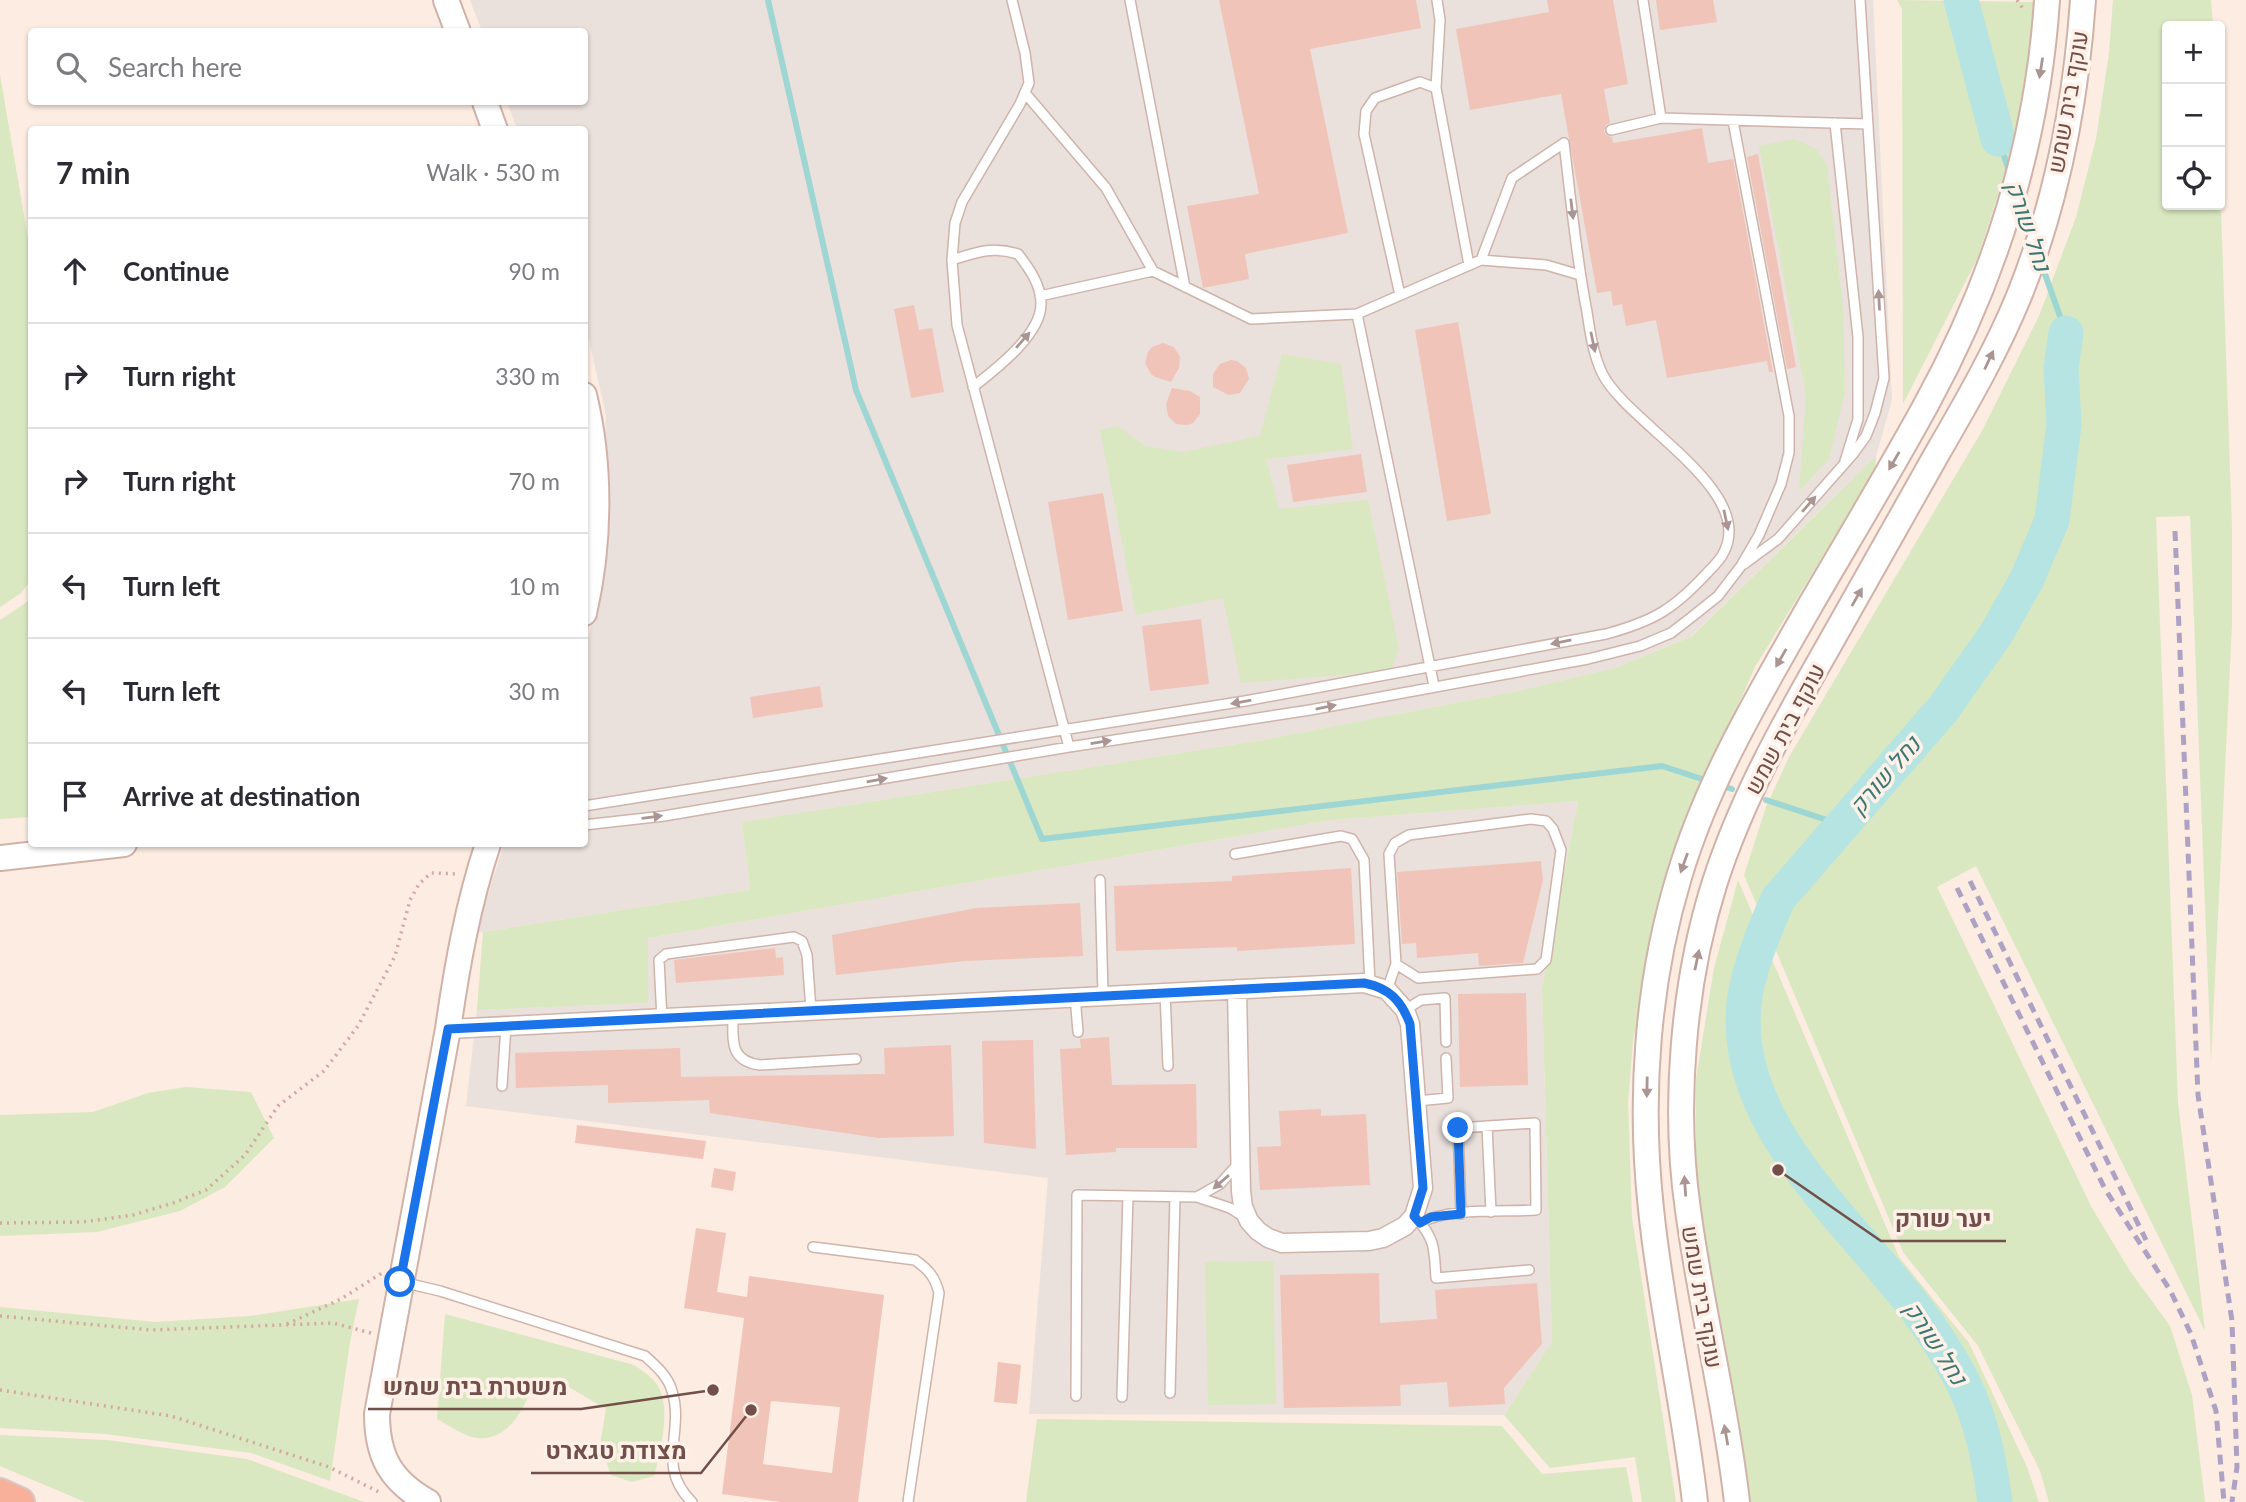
<!DOCTYPE html>
<html lang="en">
<head>
<meta charset="utf-8">
<style>
  :root { --surface:#fff; --page:#f2f2f3; --text:#2b2b33; --muted:#7c7c81; --line:#e1e1e2 }
  body { margin:0; font-family:Lato,Heebo,sans-serif; background:var(--page); color:var(--text) }
  .controls { position:absolute; right:21px; top:21px; display:grid; overflow:hidden; border-radius:7px; box-shadow:0 2px 5px #0004 }
  .controls button { width:63px; height:63px; display:grid; place-items:center; padding:0; border:0; border-bottom:2px solid var(--line); background:var(--surface); color:var(--text); font:35px sans-serif }
  .stop { position:absolute; width:21px; height:21px; margin:-16px; border:5px solid #1a73e8; border-radius:50%; background:#fff }
  .stop.end { background:#1a73e8; border-color:#fff; box-shadow:0 2px 7px #0008 }
  .list { margin:0; padding:0; list-style:none }
  h2 { display:flex; justify-content:space-between; align-items:center; height:91px; margin:0; padding:0 28px; font-size:30px }
  h2 small { font-size:23px; font-weight:400; color:var(--muted) }
  .list li { display:grid; grid-template-columns:46px 1fr auto; gap:21px; align-items:center; box-sizing:border-box; height:105px; padding:0 28px; border-top:2px solid var(--line) }
  .list b { display:block; font-size:26px; white-space:nowrap }
  .list em { font-size:23px; font-style:normal; color:var(--muted) }
  .icon { flex:none; width:38px; height:38px; fill:none; stroke:currentColor; stroke-width:2; stroke-linecap:round; stroke-linejoin:round }
  .map { position:relative; flex:none; width:2246px; height:1502px; overflow:hidden }
  .search { position:absolute; background:var(--surface); box-shadow:0 2px 5px #0004; left:28px; top:28px; width:560px; height:77px; display:flex; align-items:center; gap:18px; box-sizing:border-box; padding:0 24px; border-radius:7px; color:var(--muted); font-size:26px }
  .panel { position:absolute; background:var(--surface); box-shadow:0 2px 5px #0004; left:28px; top:126px; width:560px; height:721px; border-radius:7px }
  .map>svg:first-child { display:block }
  .industrial { fill:#eae0dc }
  .green { fill:#d9e8c0 }
  .lines { fill:none; stroke-linecap:round; stroke-linejoin:round }
  .stream { stroke:#9dd6d3; stroke-width:6 }
  .river { stroke:#b6e4e2; stroke-width:35 }
  .building { fill:#f0c4b9; fill-rule:evenodd }
  .service-casing { stroke:#ceb4ab; stroke-width:12 }
  .minor-casing { stroke:#ceb4ab; stroke-width:21 }
  .secondary-casing { stroke:#d1b2a8; stroke-width:28 }
  .trunk-casing { stroke:#d5cac8; stroke-width:32 }
  .path { stroke:#d5a79d; stroke-width:3.5; stroke-dasharray:2 5; stroke-linecap:butt }
  .service { stroke:#fff; stroke-width:9 }
  .minor { stroke:#fff; stroke-width:18 }
  .secondary { stroke:#fff; stroke-width:24 }
  .trunk { stroke:#f8b09a; stroke-width:28 }
  .rail { stroke:#ada1c4; stroke-width:5; stroke-dasharray:10 7; stroke-linecap:butt }
  .oneway { fill:#aa9592 }
  .route { stroke:#1a73e8; stroke-width:9 }
  .labels { text-anchor:middle; stroke-width:7; stroke-linejoin:round; paint-order:stroke }
  .street-label { font-size:23px; fill:#724f49; stroke:#fff1e7 }
  .water-label { font-size:24px; font-style:italic; fill:#3d7876; stroke:#fff1e7 }
  .leader { fill:none; stroke:#724f49; stroke-width:2.5 }
  .callout-dot { fill:#724f49; stroke:#fff1e7; stroke-width:2.5 }
  .callout-label { font-size:24px; text-anchor:middle; font-weight:bold; fill:#724f49; stroke:#fff1e7; stroke-width:7; stroke-linejoin:round; paint-order:stroke }
</style>
</head>
<body>
<div class="map">
<svg width="2246" height="1502" viewBox="0 0 2246 1502">
  <rect width="100%" height="100%" fill="#fcece1"/>
  <path class="industrial" d="M470 0H1873L1892 400 1876 456 1691 636 1615 668 1518 691 1257 741 742 822 750 890 476 933 504 844H584V657L600 588 606 415 585 323 584 130 517 129 507 102H584V32L482 31Z
    M1578 801 1542 988 1552 1342 1504 1415 1029 1414 1048 1178 466 1106 477 1010 648 1003V938L1331 820Z"/>
  <path class="green" d="M1897 0 2037 2 2015 142 1978 257 1903 404 1902 9Z
    M2113 0H2211L2213 26H2167V205H2220V181L2232 528V624L2211 1062 2190 516 2156 517 2178 1103 2205 1331 1976 866 1937 887 2092 1208 2130 1271 2170 1326 2192 1395 2205 1502H2049L2040 1471 1978 1346 1903 1252 1744 875 1766 807 1789 757 1983 429 2039 316 2076 217 2096 139 2109 53Z
    M0 75 31 256V580L21 593 0 607Z
    M1795 139 1816 149 1827 165 1843 307 1845 392 1829 459 1799 491 1806 396 1759 146Z
    M1282 354 1341 364 1353 449 1266 459 1279 509 1368 500 1399 649 1391 671 1241 683 1223 598 1136 615 1100 430 1117 426 1145 446 1183 452 1260 436Z
    M1876 456 1875 471 1755 667 1694 806 1658 923 1633 1041 1628 1102 1632 1218 1676 1502H1642L1635 1457 1550 1468 1504 1415 1552 1342 1542 988 1578 801 1331 820 648 938V1003L477 1010 483 932 750 890 742 822 1257 741 1518 691 1615 668 1692 636Z
    M31 597V817L0 819V620L27 602Z
    M1738 880 1899 1257 1969 1343 2027 1467 2039 1502H1747L1729 1372 1696 1211V1079L1714 968Z
    M186 1087 251 1092 274 1138 225 1187 180 1211 97 1232 0 1236V1115L93 1112 148 1093Z
    M1273 1261 1276 1404 1208 1405 1205 1262Z
    M359 1299 350 1342 330 1481 251 1453 105 1434 0 1428V1307L155 1322 250 1316Z
    M445 1314 634 1365C643 1371 654 1378 659 1388 671 1409 660 1454 654 1476L632 1482 611 1475 600 1445 606 1409 557 1380 533 1384C524 1410 506 1445 472 1437 461 1434 448 1425 437 1419Z
    M1037 1419 1502 1426 1542 1474 1626 1467 1633 1502H1026Z
    M0 1435 107 1440 247 1459 364 1502H85L0 1466Z"/>
  <g class="lines">
    <path class="stream" d="M768 0 856 390 1042 839 1662 766 1708 781
      M1998 139 2010 173
      M2019 200 2032 236
      M2041 263 2066 333
      M1719 785 1732 789
      M1766 800 1842 825"/>
    <path class="river" d="M1961 0 1998 139
      M1995 1502C1991 1472 1986 1442 1976 1414 1966 1383 1946 1351 1928 1325 1860 1227 1721 1123 1746 990 1753 958 1765 929 1778 899L1943 709 1996 634 2027 579 2052 520 2064 424 2061 368 2066 333"/>
  </g>
  <path class="building" d="M1219 0H1416L1421 28 1310 49 1348 233 1245 254 1249 279 1203 288 1187 206 1259 194Z
    M1547 0H1613L1628 84 1604 89 1610 123 1606 125 1604 131 1606 135 1612 137 1613 143 1702 128 1708 163 1733 159 1773 372H1769L1767 361 1667 378 1656 320 1626 326 1622 304 1613 306 1611 291 1597 293 1561 94 1470 110 1456 29 1549 12Z
    M1656 0H1713L1717 22 1660 30Z
    M1758 154 1796 367 1787 369 1747 157Z
    M914 305 919 330 932 328 944 392 911 398 894 309Z
    M1458 322 1491 514 1447 521 1415 330Z
    M1163 343 1174 347 1180 357 1179 368 1171 382 1155 377 1151 374 1145 363 1148 352 1152 347Z
    M1231 360 1237 361 1246 368 1249 379 1240 393 1229 395 1213 387V374L1220 364Z
    M1172 388 1190 391 1200 397V414L1193 423 1187 425 1176 424 1168 416 1166 404Z
    M1361 454 1367 492 1293 502 1287 465Z
    M1103 493 1123 611 1068 620 1048 502Z
    M1201 619 1209 684 1150 691 1142 626Z
    M820 686 823 707 753 718 750 697Z
    M1541 861 1543 880 1523 963 1479 966 1478 953 1417 958 1416 943 1402 944 1397 872Z
    M1351 868 1355 944 1237 951V947L1116 951 1114 886 1232 881V876Z
    M1080 903 1083 956 965 961 836 975 832 935 977 908Z
    M775 948 776 958 783 957 784 975 676 983 674 960Z
    M1526 993 1528 1085 1460 1087 1458 994Z
    M1109 1037 1112 1085 1196 1084 1197 1148H1116V1152L1066 1155 1060 1049 1081 1048 1080 1039Z
    M1033 1040 1036 1149 984 1143 982 1041Z
    M951 1045 954 1136 878 1138 710 1113 709 1100 608 1103V1085L516 1088 515 1053 680 1048 681 1077 885 1074 884 1048Z
    M1321 1109V1116L1366 1114 1370 1185 1260 1190 1257 1147 1281 1146 1279 1111Z
    M577 1125 706 1141 703 1159 575 1143Z
    M714 1168 736 1172 733 1191 711 1187Z
    M696 1228 726 1233 717 1292 747 1297 749 1276 884 1295 858 1502H781L722 1494 744 1318 684 1308ZM771 1401 840 1407 832 1473 763 1464Z
    M1379 1273 1380 1323 1437 1319 1435 1290 1537 1283 1542 1344 1504 1388 1505 1404 1449 1407 1447 1382 1400 1385 1401 1406 1284 1408 1280 1275Z
    M998 1362 1021 1365 1017 1404 994 1402Z"/>
  <g class="lines">
    <g class="service-casing">
      <path id="service" d="M1012 0 1025 53 1029 83 1020 104 962 202 955 223 952 260 957 325 1069 747
        M1130 0 1185 287
        M1643 0 1661 118
        M1436 88 1440 20 1437 0
        M1025 93 1106 188 1153 271
        M1835 123 1858 337V419L1845 461
        M1611 130 1661 118 1868 124
        M952 260C977 252 993 246 1018 254 1029 268 1041 285 1041 303 1042 334 996 369 973 387
        M1400 295 1364 134 1366 111 1375 98 1420 82 1436 88 1469 265
        M1040 296 1153 271 1251 319 1357 314 1481 260 1546 265 1580 275
        M1357 314 1434 686
        M1744 564 1778 539 1853 454 1866 436 1875 413 1884 378 1860 0
        M584 806 1245 701 1606 634C1654 621 1674 609 1708 572 1714 566 1721 559 1724 552 1756 489 1626 423 1602 373 1593 354 1590 332 1587 312 1576 256 1571 200 1564 143L1512 178 1481 260
        M1531 819 1546 821 1553 829 1561 850 1546 960 1537 969 1418 978 1396 964 1389 854 1395 843 1409 835Z
        M584 825 664 816 1069 747 1310 710 1588 659 1640 646 1671 633 1693 616 1718 596 1741 566 1759 535 1781 484 1789 453V416L1733 121
        M1235 854 1341 836 1352 839 1364 860 1370 984
        M1100 880 1103 995
        M1387 990 1396 964
        M1165 992 1168 1066
        M1075 996 1078 1032
        M1405 1010 1421 1000 1445 998 1446 1042
        M733 1015C733 1040 729 1061 760 1065L856 1059
        M662 1019 659 960 666 954 794 937 802 941 807 955 811 1010
        M502 1086 506 1026
        M1417 1101 1448 1098 1446 1058
        M1487 1126 1491 1212
        M1197 1197 1220 1184 1238 1164
        M1418 1220C1436 1241 1434 1251 1436 1278L1529 1270
        M1420 1223C1450 1207 1502 1212 1536 1210L1535 1123 1458 1128 1461 1214
        M813 1247 915 1260C929 1270 935 1277 939 1293L908 1502
        M402 1282 440 1291 645 1356C656 1366 668 1376 672 1391 685 1432 655 1466 692 1502
        M1170 1393 1175 1197
        M1076 1396 1077 1195 1197 1197 1230 1208 1244 1217
        M1122 1397 1128 1196"/>
    </g>
    <g class="minor-casing">
      <path id="minor" d="M448 1029 1364 983 1387 990 1405 1010 1410 1024 1423 1188 1414 1216 1405 1226 1383 1238 1369 1241 1282 1243 1268 1238 1258 1231 1249 1221 1243 1207 1241 1191 1237 989"/>
    </g>
    <g class="secondary-casing">
      <path id="secondary" d="M446 0 458 32
        M485 102 495 130
        M584 395C601 464 600 544 584 613
        M0 858 124 844
        M428 1502C391 1481 377 1457 377 1414L448 1029C457 966 468 904 488 844
        M1695 1502C1684 1404 1661 1307 1651 1209 1639 1099 1647 983 1679 877 1708 779 1761 692 1811 604 1850 537 1890 471 1927 403 1995 279 2038 141 2047 0
        M1737 1502C1726 1404 1701 1308 1688 1210 1673 1107 1683 984 1714 885 1741 800 1784 724 1828 647 1865 582 1902 517 1938 452 1967 402 1997 350 2019 296 2057 202 2076 101 2083 0"/>
    </g>
    <g class="trunk-casing">
      <path id="trunk" d="M0 1493 20 1502"/>
    </g>
    <path class="path" d="M2017 0 2024 10
      M0 1223 83 1222 133 1215 173 1203 206 1190 245 1155 278 1106 324 1071 358 1026 395 956 410 900 419 884 431 873 458 874
      M0 1316 151 1330 333 1323 371 1333
      M287 1324 341 1299 382 1273
      M0 1390 171 1416 329 1467 381 1493"/>
    <use href="#service" class="service"/>
    <use href="#minor" class="minor"/>
    <use href="#secondary" class="secondary"/>
    <use href="#trunk" class="trunk"/>
    <path class="rail" d="M2175 531 2198 1095 2232 1321 2237 1467 2232 1502
      M1970 881 2146 1240
      M1957 888 2105 1189 2170 1290 2191 1334 2216 1411 2224 1502"/>
  </g>
  <defs><path id="oneway-solid" d="M-6-.8H1V-3.2L6.5 0L1 3.2V.8H-6Z" transform="scale(1.75)"/></defs>
  <g class="oneway">
    <use href="#oneway-solid" transform="translate(2041 68) rotate(99)"/>
    <use href="#oneway-solid" transform="translate(1572 209) rotate(83)"/>
    <use href="#oneway-solid" transform="translate(1879 300) rotate(-93)"/>
    <use href="#oneway-solid" transform="translate(1023 340) rotate(-49)"/>
    <use href="#oneway-solid" transform="translate(1593 342) rotate(78)"/>
    <use href="#oneway-solid" transform="translate(1989 360) rotate(-65)"/>
    <use href="#oneway-solid" transform="translate(1894 461) rotate(120)"/>
    <use href="#oneway-solid" transform="translate(1809 504) rotate(-49)"/>
    <use href="#oneway-solid" transform="translate(1726 520) rotate(78)"/>
    <use href="#oneway-solid" transform="translate(1857 597) rotate(-60)"/>
    <use href="#oneway-solid" transform="translate(1561 642) rotate(169)"/>
    <use href="#oneway-solid" transform="translate(1781 658) rotate(120)"/>
    <use href="#oneway-solid" transform="translate(1241 702) rotate(170)"/>
    <use href="#oneway-solid" transform="translate(1326 707) rotate(-11)"/>
    <use href="#oneway-solid" transform="translate(1101 742) rotate(-9)"/>
    <use href="#oneway-solid" transform="translate(877 780) rotate(-10)"/>
    <use href="#oneway-solid" transform="translate(652 817) rotate(-7)"/>
    <use href="#oneway-solid" transform="translate(1684 863) rotate(110)"/>
    <use href="#oneway-solid" transform="translate(1697 960) rotate(-78)"/>
    <use href="#oneway-solid" transform="translate(1647 1087) rotate(91)"/>
    <use href="#oneway-solid" transform="translate(1221 1182) rotate(139)"/>
    <use href="#oneway-solid" transform="translate(1685 1186) rotate(-94)"/>
    <use href="#oneway-solid" transform="translate(1726 1435) rotate(-100)"/>
  </g>
  <g class="lines">
    <path class="route" d="M400 1282 448 1029 1364 983C1389 988 1401 1000 1410 1024L1423 1188 1414 1216 1420 1223 1431 1217 1461 1214 1458 1128"/>
  </g>
  <g class="labels">
    <g class="street-label">
      <text transform="translate(2068 102) rotate(-80)" y="8">עוקף בית שמש</text>
      <text transform="translate(1785 729) rotate(-62)" y="8">עוקף בית שמש</text>
      <text transform="translate(1702 1297) rotate(80)" y="8">עוקף בית שמש</text>
    </g>
    <g class="water-label">
      <text transform="translate(2028 226) rotate(71)" y="8">נחל שורק</text>
      <text transform="translate(1885 776) rotate(-49)" y="8">נחל שורק</text>
      <text transform="translate(1935 1343) rotate(57)" y="8">נחל שורק</text>
    </g>
  </g>
  <path class="leader" d="M1778 1170L1881 1241H2006M713 1390L581 1409H368M751 1410L701 1473H531"/>
  <g class="callout-dot">
    <circle cx="1778" cy="1170" r="7"/>
    <circle cx="713" cy="1390" r="7"/>
    <circle cx="751" cy="1410" r="7"/>
  </g>
  <g class="callout-label">
    <text x="1943" y="1227">יער שורק</text>
    <text x="475" y="1395">משטרת בית שמש</text>
    <text x="616" y="1459">מצודת טגארט</text>
  </g>
</svg>
<div class="controls">
<button>+</button>
<button>−</button>
<button><svg class="icon" aria-label="locate" viewBox="0 0 24 24"><circle cx="12" cy="12" r="6"/><path d="M12 2v4M12 18v4M2 12h4M18 12h4"/></svg></button>
</div>
<div class="stop" style="left:400px;top:1282px"></div>
<div class="stop end" style="left:1458px;top:1128px"></div>
<div class="search"><svg class="icon" aria-label="search" viewBox="0 0 24 24"><circle cx="10" cy="10" r="6"/><path d="M15 15l6 6"/></svg>Search here</div>
<section class="panel">
<h2>7 min<small>Walk · 530 m</small></h2>
<ul class="list">
<li><svg class="icon" aria-label="ahead" viewBox="0 0 24 24"><path d="M12 20V5M6 11l6-6 6 6"/></svg><div><b>Continue</b></div><em>90 m</em></li>
<li><svg class="icon" aria-label="right" viewBox="0 0 24 24"><path d="M7 20v-9h11M14 6l5 5-5 5"/></svg><div><b>Turn right</b></div><em>330 m</em></li>
<li><svg class="icon" aria-label="right" viewBox="0 0 24 24"><path d="M7 20v-9h11M14 6l5 5-5 5"/></svg><div><b>Turn right</b></div><em>70 m</em></li>
<li><svg class="icon" aria-label="left" viewBox="0 0 24 24"><path d="M17 20v-9H6M10 6l-5 5 5 5"/></svg><div><b>Turn left</b></div><em>10 m</em></li>
<li><svg class="icon" aria-label="left" viewBox="0 0 24 24"><path d="M17 20v-9H6M10 6l-5 5 5 5"/></svg><div><b>Turn left</b></div><em>30 m</em></li>
<li><svg class="icon" aria-label="arrive" viewBox="0 0 24 24"><path d="M6 21V4h12l-3 4 3 4H6"/></svg><div><b>Arrive at destination</b></div></li>
</ul>
</section>
</div>
</body>
</html>
